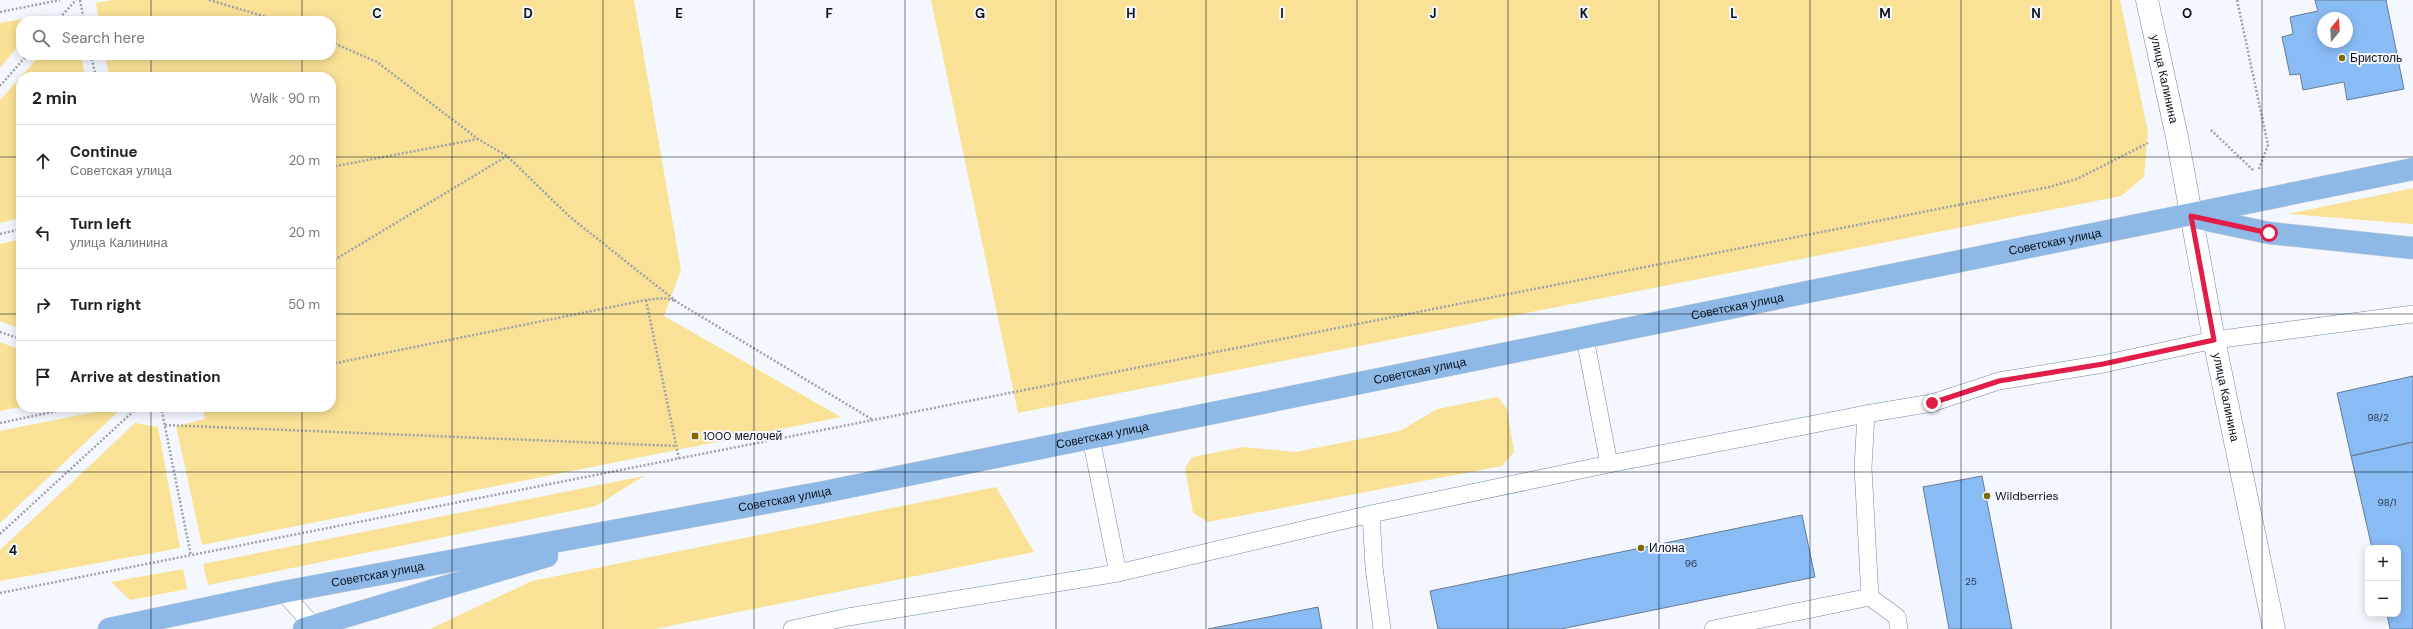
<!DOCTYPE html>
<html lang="en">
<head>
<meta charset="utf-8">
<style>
  :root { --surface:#fff; --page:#f6f6f6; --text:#222; --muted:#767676; --line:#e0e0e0 }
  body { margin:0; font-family:"DM Sans",sans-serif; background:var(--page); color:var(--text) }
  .controls { position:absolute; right:12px; bottom:12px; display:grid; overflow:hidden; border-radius:8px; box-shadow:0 2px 10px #0003 }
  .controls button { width:36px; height:36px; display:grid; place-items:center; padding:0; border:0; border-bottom:1px solid var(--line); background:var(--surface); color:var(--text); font:20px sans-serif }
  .compass { position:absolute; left:2317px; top:12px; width:36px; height:36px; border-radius:50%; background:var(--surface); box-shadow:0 2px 10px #0003; rotate:18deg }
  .stop { position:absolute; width:12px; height:12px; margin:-9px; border:3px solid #e11d48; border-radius:50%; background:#fff }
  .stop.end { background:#e11d48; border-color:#fff; box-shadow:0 1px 4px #0008 }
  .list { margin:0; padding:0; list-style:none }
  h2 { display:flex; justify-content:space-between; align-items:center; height:52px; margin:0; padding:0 16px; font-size:17px }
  h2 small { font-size:13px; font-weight:400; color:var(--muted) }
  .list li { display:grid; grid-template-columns:26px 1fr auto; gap:12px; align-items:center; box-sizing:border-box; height:72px; padding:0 16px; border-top:1px solid var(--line) }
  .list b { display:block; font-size:15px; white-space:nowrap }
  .list p { margin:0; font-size:13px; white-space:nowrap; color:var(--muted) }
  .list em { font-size:13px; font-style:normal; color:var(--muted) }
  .icon { flex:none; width:22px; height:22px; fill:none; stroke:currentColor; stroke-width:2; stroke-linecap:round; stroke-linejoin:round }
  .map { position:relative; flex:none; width:2413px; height:629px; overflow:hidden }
  .search { position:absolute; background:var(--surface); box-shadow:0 2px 10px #0003; left:16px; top:16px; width:320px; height:44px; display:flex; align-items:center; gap:10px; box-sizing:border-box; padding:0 14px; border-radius:16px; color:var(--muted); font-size:15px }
  .panel { position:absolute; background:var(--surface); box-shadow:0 2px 10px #0003; left:16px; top:72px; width:320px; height:340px; border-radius:16px }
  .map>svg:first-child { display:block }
  .green { fill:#f9e196 }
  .building { fill:#89bbf4; stroke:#677b93; fill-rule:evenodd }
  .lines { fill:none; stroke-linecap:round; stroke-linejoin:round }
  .lane-casing { stroke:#7388a1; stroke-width:18 }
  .secondary-casing { stroke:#7388a1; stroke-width:23 }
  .primary-casing { stroke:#d3d4d6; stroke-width:23 }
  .path { stroke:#9da3aa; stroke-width:2.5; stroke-dasharray:2 2; stroke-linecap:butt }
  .lane { stroke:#fff; stroke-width:17 }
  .secondary { stroke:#fff; stroke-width:22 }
  .primary { stroke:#8eb8e6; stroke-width:22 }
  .route { stroke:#e11d48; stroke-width:5 }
  .grid { fill:none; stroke:#0a121b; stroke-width:1; stroke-opacity:0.55 }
  .poi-dot { fill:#816800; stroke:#f4f8fe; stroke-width:1.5 }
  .labels { text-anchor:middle; stroke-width:4; stroke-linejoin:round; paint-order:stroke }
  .number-label { font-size:10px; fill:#2a3c51 }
  .poi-label { font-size:12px; fill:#0a121b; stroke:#f4f8fe; text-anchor:start }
  .street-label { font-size:12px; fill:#0a121b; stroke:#f4f8fe }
  .grid-label { font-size:13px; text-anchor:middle; font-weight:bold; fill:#0a121b; stroke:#f4f8fe; stroke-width:4; stroke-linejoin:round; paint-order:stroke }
</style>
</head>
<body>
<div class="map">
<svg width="2413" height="629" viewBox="0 0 2413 629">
  <rect width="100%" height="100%" fill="#f4f8fe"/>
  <path class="green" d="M113 0H634L681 270 664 316 841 417 202 545 176 426 205 419 202 407H331V77H109L105 55H331V21H99L96 3Z
    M931 0H2120L2148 132 2144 177 2121 196 1018 413Z
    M45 15 40 21H21V43L0 68V23Z
    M40 55H81L85 77H21V218L0 223V100Z
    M2413 188V224L2288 214Z
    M21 239V329L0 321V244Z
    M0 342 21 350V407L0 411Z
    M1498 397 1507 409 1514 452 1502 466 1208 522 1193 513 1185 468 1192 457 1243 447 1296 452 1400 431 1437 409Z
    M119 407H123L0 523V431Z
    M135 423 158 427 180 548 0 581V550Z
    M644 476 596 506 208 585 203 564Z
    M996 487 1034 552 655 629H430L532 581Z
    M183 569 187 589 130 600 111 582Z"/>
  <path class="building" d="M2315 0H2386L2404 89 2347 100 2344 82 2303 90 2300 74 2290 75 2282 37 2293 34 2290 17 2318 11ZM2323 18H2347V42H2323Z
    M2413 376V442L2351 456 2337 393Z
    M2413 442V629H2390L2387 614H2398V548H2372L2351 456Z
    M1982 476 2012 629H1949L1923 487Z
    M1802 515 1815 577 1561 629H1438L1430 591Z
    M1318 607 1322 629H1208Z"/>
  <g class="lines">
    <g class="lane-casing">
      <path id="lane" d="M1585 338 1609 464
        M1866 414 1863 468 1870 597 1897 617 1899 629
        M1091 438 1118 573
        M1371 514 1374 567 1382 629
        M283 592 316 629
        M792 629 848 617 1118 573 1371 514 1609 464 1866 414 1932 403 1999 381 2103 364 2214 340 2413 314
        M1713 629 1870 597"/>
    </g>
    <g class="secondary-casing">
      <g id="secondary">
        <path id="s1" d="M2147 0 2177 137 2214 340 2274 629"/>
      </g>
    </g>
    <g class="primary-casing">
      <g id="primary">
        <path d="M2198 218 2269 233 2413 248"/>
        <path id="s2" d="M109 629 283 592 824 492 2413 169"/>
        <path d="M304 629 547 556"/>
      </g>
    </g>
    <path class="path" d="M80 0 84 21
      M209 0 280 21
      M2237 0 2268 145 2259 169
      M0 12 60 0
      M57 21 76 0
      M331 42 377 62 478 139 507 156 570 217 677 302 873 420
      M91 55 96 77
      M0 86 27 55
      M2211 130 2254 171
      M331 167 478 139
      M0 234 21 229
      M331 262 507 156
      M646 300 679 459
      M0 332 21 339
      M331 364 646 300 664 298 676 301
      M161 407 191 556
      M0 423 76 407
      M165 425 676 446
      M0 534 138 407
      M0 593 2049 187 2077 179 2148 143"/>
    <use href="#lane" class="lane"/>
    <use href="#secondary" class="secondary"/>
    <use href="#primary" class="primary"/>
  </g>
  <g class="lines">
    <path class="route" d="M1932 403 1999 381 2103 364 2214 340 2191 216 2269 233"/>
  </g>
  <path class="grid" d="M151 0V21M302 0V21M452 0V629M603 0V629M754 0V629M905 0V629M1056 0V629M1206 0V629M1357 0V629M1508 0V629M1659 0V629M1810 0V629M1961 0V629M2111 0V629M2262 0V629M151 55V77M302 55V77M0 157H21M331 157H2413M0 314H21M331 314H2413M151 407V629M302 407V629M0 472H2413"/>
  <g class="poi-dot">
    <circle cx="2342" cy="58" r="4"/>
    <rect x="691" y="432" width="8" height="8" rx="2"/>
    <circle cx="1987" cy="496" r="4"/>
    <circle cx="1641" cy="548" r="4"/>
  </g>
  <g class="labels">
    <g class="number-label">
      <text x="2378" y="421">98/2</text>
      <text x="2387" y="506">98/1</text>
      <text x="1691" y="567">96</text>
      <text x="1971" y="585">25</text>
    </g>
    <g class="poi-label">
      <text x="2350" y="62">Бристоль</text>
      <text x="703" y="440">1000 мелочей</text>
      <text x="1995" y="500">Wildberries</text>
      <text x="1649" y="552">Илона</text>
    </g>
    <g class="street-label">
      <text dy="4" stroke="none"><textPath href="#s1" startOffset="81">улица Калинина</textPath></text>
      <text dy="4" stroke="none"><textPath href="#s2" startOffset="1984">Советская улица</textPath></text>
      <text dy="4" stroke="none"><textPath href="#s2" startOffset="1660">Советская улица</textPath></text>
      <text dy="4" stroke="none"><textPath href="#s2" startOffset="1336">Советская улица</textPath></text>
      <text dy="4" stroke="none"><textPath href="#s1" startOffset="405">улица Калинина</textPath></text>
      <text dy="4" stroke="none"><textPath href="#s2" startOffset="1012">Советская улица</textPath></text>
      <text dy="4" stroke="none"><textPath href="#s2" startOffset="688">Советская улица</textPath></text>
      <text dy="4" stroke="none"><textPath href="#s2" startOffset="274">Советская улица</textPath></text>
    </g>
  </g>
  <g class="grid-label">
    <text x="377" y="18">C</text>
    <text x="528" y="18">D</text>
    <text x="679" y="18">E</text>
    <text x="829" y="18">F</text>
    <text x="980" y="18">G</text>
    <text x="1131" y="18">H</text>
    <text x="1282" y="18">I</text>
    <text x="1433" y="18">J</text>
    <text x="1584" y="18">K</text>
    <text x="1734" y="18">L</text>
    <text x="1885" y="18">M</text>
    <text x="2036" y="18">N</text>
    <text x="2187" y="18">O</text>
    <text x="13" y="555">4</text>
  </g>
</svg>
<div class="controls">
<button>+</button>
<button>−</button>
</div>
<svg class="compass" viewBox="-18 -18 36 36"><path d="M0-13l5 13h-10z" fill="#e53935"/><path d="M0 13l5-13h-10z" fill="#767676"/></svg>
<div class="stop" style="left:2269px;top:233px"></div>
<div class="stop end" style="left:1932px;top:403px"></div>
<div class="search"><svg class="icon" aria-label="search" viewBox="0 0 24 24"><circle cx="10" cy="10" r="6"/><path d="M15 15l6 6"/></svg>Search here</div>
<section class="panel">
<h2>2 min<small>Walk · 90 m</small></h2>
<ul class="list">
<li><svg class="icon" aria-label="ahead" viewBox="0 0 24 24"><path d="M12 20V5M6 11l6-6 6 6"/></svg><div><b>Continue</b><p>Советская улица</p></div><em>20 m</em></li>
<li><svg class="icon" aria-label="left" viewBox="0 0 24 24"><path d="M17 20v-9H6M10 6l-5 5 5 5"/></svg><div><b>Turn left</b><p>улица Калинина</p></div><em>20 m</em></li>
<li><svg class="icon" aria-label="right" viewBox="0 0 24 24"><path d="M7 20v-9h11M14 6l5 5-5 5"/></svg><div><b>Turn right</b></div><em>50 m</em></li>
<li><svg class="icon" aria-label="arrive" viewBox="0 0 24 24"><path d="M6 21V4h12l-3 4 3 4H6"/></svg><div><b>Arrive at destination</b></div></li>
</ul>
</section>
</div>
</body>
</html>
